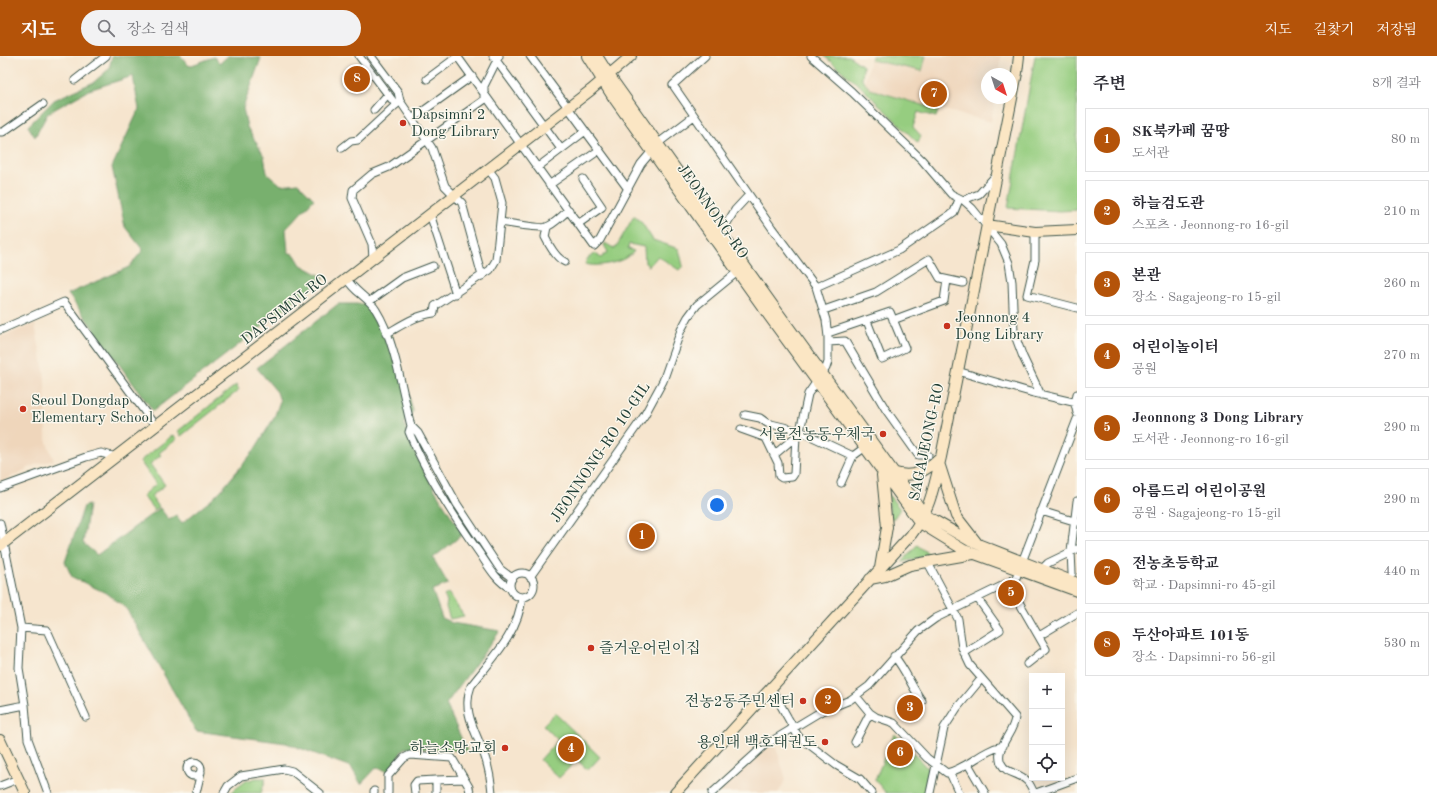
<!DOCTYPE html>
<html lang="ko">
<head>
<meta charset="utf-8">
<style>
  :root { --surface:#fff; --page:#f2f2f3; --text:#2b2b33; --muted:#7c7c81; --line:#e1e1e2; --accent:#b45309 }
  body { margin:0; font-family:"Old Standard TT","Noto Serif KR",serif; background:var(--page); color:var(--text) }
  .controls { position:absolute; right:12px; bottom:12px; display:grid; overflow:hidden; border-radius:0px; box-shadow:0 4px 16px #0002 }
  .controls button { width:36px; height:36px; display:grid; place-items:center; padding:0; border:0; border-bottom:1px solid var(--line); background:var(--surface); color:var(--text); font:20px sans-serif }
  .compass { position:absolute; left:981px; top:12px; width:36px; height:36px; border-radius:50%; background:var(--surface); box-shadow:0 4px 16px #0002; rotate:141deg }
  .you { position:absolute; left:717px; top:449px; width:14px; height:14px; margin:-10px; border:3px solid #fff; border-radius:50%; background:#1a73e8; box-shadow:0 0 0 6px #1a73e833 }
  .badge { display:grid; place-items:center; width:26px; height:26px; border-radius:50%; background:var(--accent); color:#fff; font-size:13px; font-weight:700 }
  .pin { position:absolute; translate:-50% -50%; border:2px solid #fff; box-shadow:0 1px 4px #0006 }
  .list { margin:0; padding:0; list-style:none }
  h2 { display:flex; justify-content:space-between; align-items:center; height:52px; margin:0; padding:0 16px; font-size:17px }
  h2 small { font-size:13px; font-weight:400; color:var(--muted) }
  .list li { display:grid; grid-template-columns:26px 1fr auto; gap:12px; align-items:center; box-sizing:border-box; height:64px; margin:0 8px 8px; padding:0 8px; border:1px solid var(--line); border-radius:0px }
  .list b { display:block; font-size:15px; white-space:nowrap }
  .list p { margin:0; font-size:13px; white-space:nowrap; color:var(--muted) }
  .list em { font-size:13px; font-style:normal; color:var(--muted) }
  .icon { flex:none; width:22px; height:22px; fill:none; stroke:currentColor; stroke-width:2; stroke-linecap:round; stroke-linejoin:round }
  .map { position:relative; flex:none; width:1077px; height:737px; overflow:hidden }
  header { display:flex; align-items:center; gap:24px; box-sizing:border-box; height:56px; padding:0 20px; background:var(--accent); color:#fff }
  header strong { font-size:19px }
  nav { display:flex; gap:22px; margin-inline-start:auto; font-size:14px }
  .search { width:280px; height:36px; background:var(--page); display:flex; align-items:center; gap:10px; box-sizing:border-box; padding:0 14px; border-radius:22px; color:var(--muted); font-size:15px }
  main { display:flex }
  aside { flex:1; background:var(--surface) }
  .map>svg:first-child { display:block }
  .built { fill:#efd6bb }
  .green { fill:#96cd80; stroke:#5a855a }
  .forest { fill:#78b06e; stroke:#4c7651 }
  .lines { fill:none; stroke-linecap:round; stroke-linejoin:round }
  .street-casing { stroke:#3f564b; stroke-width:9 }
  .secondary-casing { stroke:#3f564b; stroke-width:12 }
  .street { stroke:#fff; stroke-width:7 }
  .secondary { stroke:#fbe6c4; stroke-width:10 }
  .poi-dot { fill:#c8321e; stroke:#fbf7ec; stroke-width:1.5 }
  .labels { text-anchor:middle; stroke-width:3; stroke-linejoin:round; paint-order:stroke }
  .poi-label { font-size:15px; fill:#1f3d34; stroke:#fbf7ec; text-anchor:start }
  .street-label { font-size:15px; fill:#1f3d34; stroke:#fbf7ec }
</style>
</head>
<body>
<header>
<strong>지도</strong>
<div class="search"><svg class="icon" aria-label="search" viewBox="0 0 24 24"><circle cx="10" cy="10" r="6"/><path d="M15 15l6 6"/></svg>장소 검색</div>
<nav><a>지도</a><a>길찾기</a><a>저장됨</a></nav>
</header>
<main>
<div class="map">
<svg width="1077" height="737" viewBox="0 0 1077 737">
  <rect width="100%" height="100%" fill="#fbf7ec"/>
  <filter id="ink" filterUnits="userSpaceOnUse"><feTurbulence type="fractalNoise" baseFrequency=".025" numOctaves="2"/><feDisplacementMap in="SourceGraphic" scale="8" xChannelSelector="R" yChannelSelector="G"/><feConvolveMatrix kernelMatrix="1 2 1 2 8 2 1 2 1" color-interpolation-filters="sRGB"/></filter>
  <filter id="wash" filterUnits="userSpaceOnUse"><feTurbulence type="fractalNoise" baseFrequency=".012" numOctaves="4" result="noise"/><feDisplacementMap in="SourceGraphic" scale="16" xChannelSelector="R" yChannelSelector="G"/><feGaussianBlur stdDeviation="0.9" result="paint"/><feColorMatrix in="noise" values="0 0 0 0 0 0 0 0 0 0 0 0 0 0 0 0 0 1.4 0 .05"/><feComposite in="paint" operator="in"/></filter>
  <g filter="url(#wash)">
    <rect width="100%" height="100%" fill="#f6e5ce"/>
    <path class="built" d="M871 0H1001L999 18H987V42H995L991 66 863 33Z
      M35 268 45 321 46 384 54 404 37 408 0 426V281Z
      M775 688 786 723 778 737H717L765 692Z"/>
    <path class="green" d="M824 0H849L863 10 862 24 870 33 938 54 936 61 918 56 913 71 921 80 918 87 861 31Z
      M872 0H926L922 15 871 4Z
      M1035 0H1077V154L1060 155 1008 152Z
      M634 160 642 167 653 184 679 193 683 210 679 214 658 200 649 210 645 207 644 191 629 188 628 193 634 195C627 206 598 212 585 208L587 203 595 197 601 202 608 196 604 189 605 187 615 193Z
      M236 329 239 334 181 380 178 375Z
      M173 379 177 383 159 397 161 399 150 408 165 429 151 440 159 451 154 454 143 440 156 428 140 405Z
      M888 438 900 453 894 462 890 463Z
      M917 489 930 499 903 506V505Z
      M448 537 464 560 450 563 446 551 447 545 444 540Z
      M555 657 600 701 588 714 577 704 559 722 540 704 558 684 543 669Z
      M895 678 928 713 925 737H886L875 724 892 683Z
      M256 722H266L261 737H230L246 725Z"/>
    <path class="forest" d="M112 0H181L189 10 214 1 220 7 228 0 261 2 243 52 247 71 264 100 267 117 281 129 298 127 314 143 286 173 288 196 295 199 301 209 325 222 153 355 68 238 129 211 143 194 125 171 112 111 139 53 133 20 89 34 48 57 35 81 28 70 54 44 94 26 109 13Z
      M338 248H367L391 279 403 317 413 355 404 367C412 401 444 449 463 478L433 502 448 528 432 534 442 562 452 567 500 575 446 648 467 695 404 692 389 716 377 711 361 728 351 711 286 687 196 675 126 552 108 538 72 521 65 506 84 450 89 449 83 487 97 499 160 452 169 464 176 459 182 467 211 444 223 432 253 396 274 362 280 345 277 336 257 312Z"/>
  </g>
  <g filter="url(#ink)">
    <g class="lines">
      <g class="street-casing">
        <path id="street" d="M359 0 396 49
          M371 0 398 36 400 45 432 92 445 130 462 147 482 220
          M457 0 594 190 600 184 641 108 652 95
          M493 0 561 93
          M530 0 628 133
          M705 0 673 29 772 172 816 231 826 264 828 281V306L826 312 808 338 800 375 794 382 774 399
          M811 0 852 36 922 104 951 138 963 144 972 152 1001 188 1009 207 1012 226 1014 277 1023 301 1041 339
          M427 23 458 0
          M75 24 106 0
          M374 54 388 38
          M412 63 472 20
          M0 76H3L43 48
          M657 88 694 60
          M342 92 351 85 358 84 400 45
          M538 111 584 76
          M549 129 598 95
          M963 144 979 138 997 118
          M430 158 456 238
          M500 166C507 167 543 173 546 171 554 169 562 159 569 154
          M578 168 602 151 583 123
          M547 171 545 181C549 189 557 203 565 206
          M1035 176V204L1027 239 1077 252
          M721 177 735 154 749 139
          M373 202 372 188 352 142 353 134 372 118 389 111 484 44V30L499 0
          M347 223C354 236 368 241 376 254 395 284 402 335 411 370L418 377 457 448 500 513 512 522
          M816 231 899 194 954 156 958 146
          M370 245 402 222 433 210
          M824 254 876 236 929 203 940 222 963 227
          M893 264 944 245 947 224
          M0 274 64 246 156 371
          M828 277 890 256 905 292 882 303 867 265
          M386 278C402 269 416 259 434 257L435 250 490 214 496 204 502 147 495 122 488 113
          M828 286 845 285 886 354 918 399H928
          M957 315 1030 336 1077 347
          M1077 338 1075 348 1077 357
          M745 359 760 362 767 367 800 375 853 400 864 392
          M411 370 409 376C426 418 452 458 478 495 488 509 495 524 510 532
          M741 373 766 382 778 407 779 420 782 422 792 421 794 418 796 380
          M841 427 853 400
          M0 432 86 401 101 397 116 401
          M1041 455 1077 466
          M0 467 21 572 19 612 25 649 28 683 48 737
          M927 505 958 563 962 592 970 609 1015 661C1015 676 994 692 1001 707 1006 718 1018 716 1026 724 1030 727 1032 733 1034 737
          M1022 506 1077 363
          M1042 513 1048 507 1077 493
          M1072 517 1071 495 1077 445
          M510 529a12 12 0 1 1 24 0a12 12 0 1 1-24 0Z
          M530 521 644 360 663 325 681 274 688 261 697 249 741 213
          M1008 527 1046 593 1027 608
          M21 572 47 574 86 661
          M1039 580 1077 557
          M964 597 1000 574 978 543
          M894 600C906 614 911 630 922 645
          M771 632 798 680 836 709 860 723 872 737
          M856 640 870 657 876 661 894 667 927 702 947 717C968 712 982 694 1003 690
          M0 654 25 649
          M855 686 870 657
          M187 713a7 7 0 1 1 14 0a7 7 0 1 1-14 0Z
          M968 708 985 737
          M950 717 959 737
          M436 724 464 723
          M0 730 18 723
          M196 737 201 716
          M224 737 228 730 241 720 284 713 292 715 320 737
          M374 737V735
          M388 737V720L404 702 410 699 452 702 469 731 470 737
          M415 737 414 729 417 725 436 724V737
          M492 737C491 724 489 713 485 701 477 677 461 656 471 630 492 603 519 576 522 541
          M712 737 765 689 820 656 850 644 869 630 918 575 936 562 1008 527 1016 522 1019 513
          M930 737 944 672 957 652 981 623
          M1036 737 1077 722"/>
      </g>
      <g class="secondary-casing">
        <path id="secondary" d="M587 0 613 41 769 260 920 467 964 494 1077 535
          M597 0 609 19 774 251 925 459 970 485 1077 527
          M987 169 1035 176 1077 174
          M940 410 956 460 977 487
          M892 416C912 423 926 416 941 401
          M0 490 591 34 631 0
          M880 512 887 471 882 419
          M870 523 885 520 910 509 973 498
          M0 684 25 737
          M675 737 911 479C930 454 934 431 941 401L1017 17 1019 0"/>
      </g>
      <use href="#street" class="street"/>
      <use href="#secondary" class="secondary"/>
    </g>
  </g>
  <g class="poi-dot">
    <circle cx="403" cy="67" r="4"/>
    <circle cx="947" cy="270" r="4"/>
    <circle cx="23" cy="353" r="4"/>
    <circle cx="883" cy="378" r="4"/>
    <circle cx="591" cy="592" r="4"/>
    <circle cx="803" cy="645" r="4"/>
    <circle cx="825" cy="686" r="4"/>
    <circle cx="505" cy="692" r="4"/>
  </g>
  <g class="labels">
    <g class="poi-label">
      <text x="411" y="63">Dapsimni 2<tspan x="411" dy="17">Dong Library</tspan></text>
      <text x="955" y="266">Jeonnong 4<tspan x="955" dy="17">Dong Library</tspan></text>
      <text x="31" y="349">Seoul Dongdap<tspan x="31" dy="17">Elementary School</tspan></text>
      <text x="875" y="383" text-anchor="end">서울전농동우체국</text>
      <text x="599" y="597">즐거운어린이집</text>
      <text x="795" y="650" text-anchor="end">전농2동주민센터</text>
      <text x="817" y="691" text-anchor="end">용인대 백호태권도</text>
      <text x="497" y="697" text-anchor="end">하늘소망교회</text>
    </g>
    <g class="street-label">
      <text transform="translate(713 155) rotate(55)" y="5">JEONNONG-RO</text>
      <text transform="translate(284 253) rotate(-38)" y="5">DAPSIMNI-RO</text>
      <text transform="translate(926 386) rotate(-78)" y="5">SAGAJEONG-RO</text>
      <text transform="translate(600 396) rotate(-56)" y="5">JEONNONG-RO 10-GIL</text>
    </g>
  </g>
</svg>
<div class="controls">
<button>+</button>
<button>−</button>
<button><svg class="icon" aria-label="locate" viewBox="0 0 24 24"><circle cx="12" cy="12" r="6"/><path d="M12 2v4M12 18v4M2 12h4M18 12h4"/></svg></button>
</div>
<svg class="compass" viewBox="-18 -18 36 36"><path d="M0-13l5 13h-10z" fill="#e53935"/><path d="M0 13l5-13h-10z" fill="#7c7c81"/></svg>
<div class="you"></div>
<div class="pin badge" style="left:642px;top:480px">1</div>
<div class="pin badge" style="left:828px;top:645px">2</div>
<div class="pin badge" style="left:910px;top:652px">3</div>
<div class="pin badge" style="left:571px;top:693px">4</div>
<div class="pin badge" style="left:1011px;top:537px">5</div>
<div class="pin badge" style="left:900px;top:697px">6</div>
<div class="pin badge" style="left:934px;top:38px">7</div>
<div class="pin badge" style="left:357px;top:23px">8</div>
</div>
<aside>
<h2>주변<small>8개 결과</small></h2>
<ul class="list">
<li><span class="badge">1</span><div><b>SK북카페 꿈땅</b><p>도서관</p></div><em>80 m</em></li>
<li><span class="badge">2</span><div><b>하늘검도관</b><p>스포츠 · Jeonnong-ro 16-gil</p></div><em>210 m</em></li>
<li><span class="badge">3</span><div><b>본관</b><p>장소 · Sagajeong-ro 15-gil</p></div><em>260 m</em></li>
<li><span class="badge">4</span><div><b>어린이놀이터</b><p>공원</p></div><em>270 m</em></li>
<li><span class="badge">5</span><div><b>Jeonnong 3 Dong Library</b><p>도서관 · Jeonnong-ro 16-gil</p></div><em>290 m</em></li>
<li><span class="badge">6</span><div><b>아름드리 어린이공원</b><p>공원 · Sagajeong-ro 15-gil</p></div><em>290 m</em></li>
<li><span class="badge">7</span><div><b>전농초등학교</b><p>학교 · Dapsimni-ro 45-gil</p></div><em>440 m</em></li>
<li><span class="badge">8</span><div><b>두산아파트 101동</b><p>장소 · Dapsimni-ro 56-gil</p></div><em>530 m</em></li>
</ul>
</aside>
</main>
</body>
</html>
